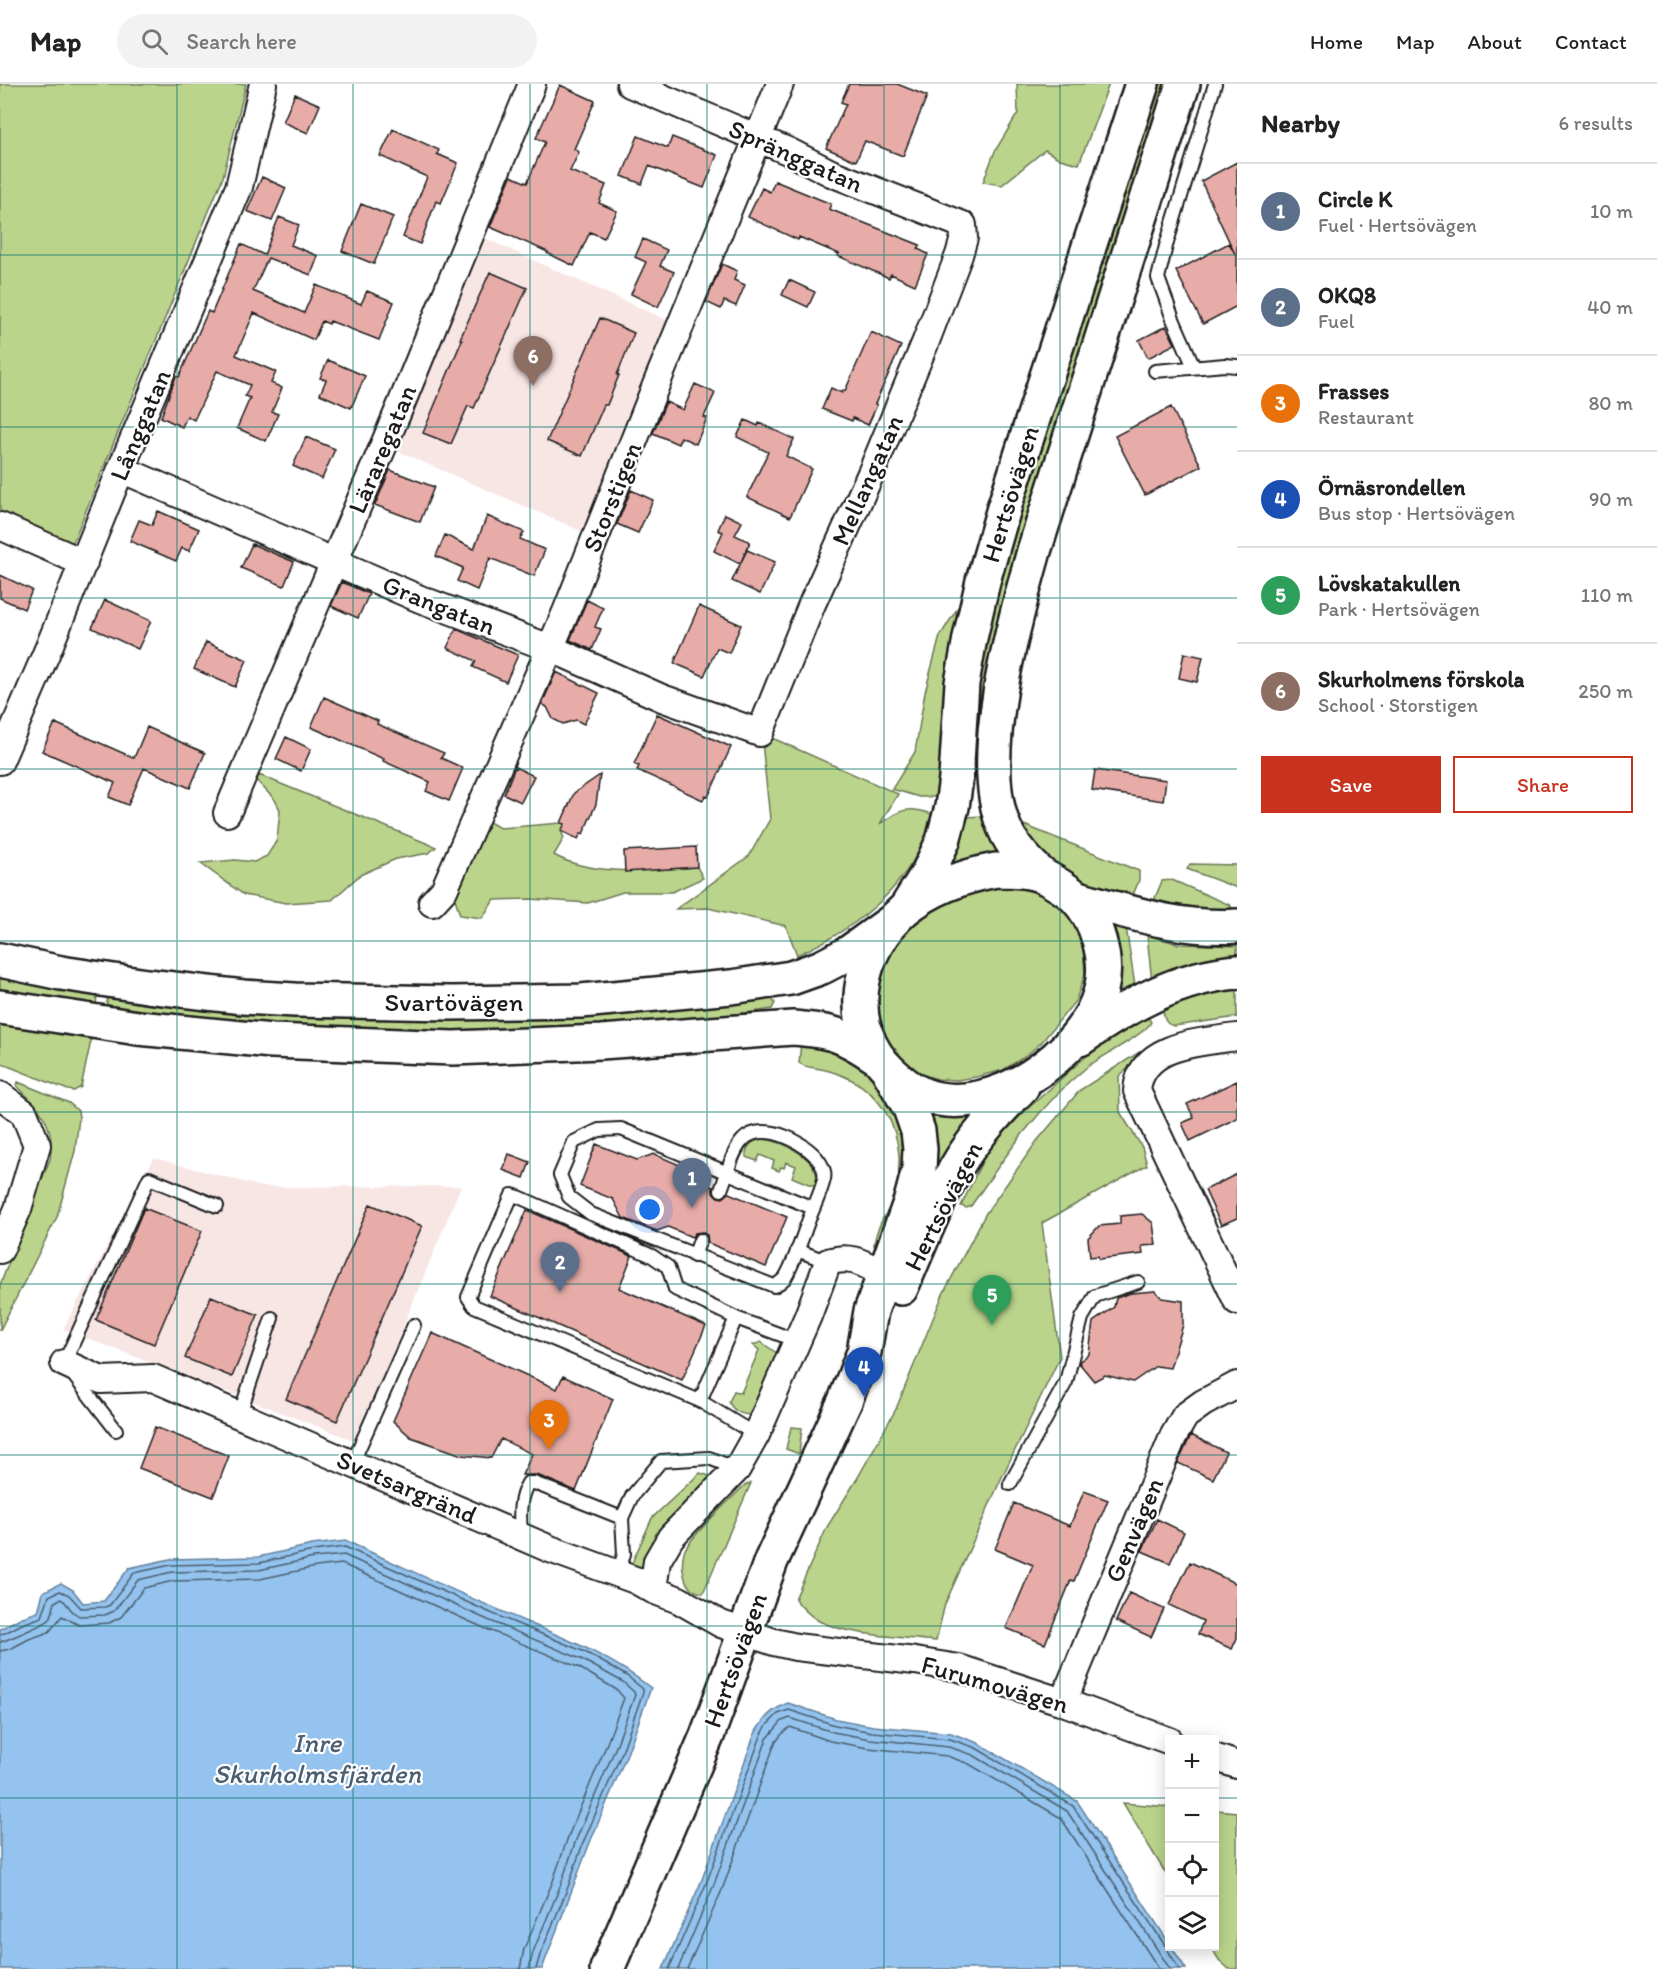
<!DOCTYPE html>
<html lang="en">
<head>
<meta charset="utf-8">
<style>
  :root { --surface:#fff; --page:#f2f2f2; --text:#222; --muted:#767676; --line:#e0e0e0; --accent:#c8321e }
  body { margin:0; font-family:Itim,sans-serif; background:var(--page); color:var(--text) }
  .controls { position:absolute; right:18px; bottom:18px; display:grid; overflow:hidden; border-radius:0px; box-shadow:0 3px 15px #0003 }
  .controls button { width:54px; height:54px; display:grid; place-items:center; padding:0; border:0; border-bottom:2px solid var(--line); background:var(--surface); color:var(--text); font:30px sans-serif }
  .you { position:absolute; left:650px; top:1126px; width:21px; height:21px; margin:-15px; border:4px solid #fff; border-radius:50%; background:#1a73e8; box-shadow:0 0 0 9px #1a73e833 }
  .badge { display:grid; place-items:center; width:39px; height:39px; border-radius:50%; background:var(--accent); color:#fff; font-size:20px; font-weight:700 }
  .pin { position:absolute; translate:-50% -50px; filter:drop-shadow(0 2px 3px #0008) }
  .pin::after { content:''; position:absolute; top:32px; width:21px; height:18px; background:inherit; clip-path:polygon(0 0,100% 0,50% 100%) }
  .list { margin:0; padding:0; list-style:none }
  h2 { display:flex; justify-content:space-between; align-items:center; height:78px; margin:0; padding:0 24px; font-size:26px }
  h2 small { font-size:20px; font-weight:400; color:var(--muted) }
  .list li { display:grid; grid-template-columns:39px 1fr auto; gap:18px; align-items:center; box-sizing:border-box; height:96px; padding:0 24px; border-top:2px solid var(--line) }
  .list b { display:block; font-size:22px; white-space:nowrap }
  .list p { margin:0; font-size:20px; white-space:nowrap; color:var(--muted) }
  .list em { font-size:20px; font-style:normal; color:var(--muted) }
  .actions { display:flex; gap:12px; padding:18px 24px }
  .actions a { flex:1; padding:14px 0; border:2px solid var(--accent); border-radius:0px; text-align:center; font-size:21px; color:var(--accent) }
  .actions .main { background:var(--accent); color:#fff }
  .icon { flex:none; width:33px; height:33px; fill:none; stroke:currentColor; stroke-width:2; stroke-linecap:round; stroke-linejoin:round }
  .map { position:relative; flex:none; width:1237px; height:1885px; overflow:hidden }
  header { display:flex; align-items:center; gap:36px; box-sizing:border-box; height:84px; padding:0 30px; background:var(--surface); border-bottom:2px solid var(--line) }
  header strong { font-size:28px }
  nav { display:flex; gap:33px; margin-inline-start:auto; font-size:21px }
  .search { width:420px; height:54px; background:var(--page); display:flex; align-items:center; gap:15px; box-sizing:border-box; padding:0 21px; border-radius:33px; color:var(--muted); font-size:22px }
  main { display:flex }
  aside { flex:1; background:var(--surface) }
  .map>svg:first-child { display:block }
  .built { fill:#f8e6e5 }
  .green { fill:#bad48c; stroke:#6b7854; stroke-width:1.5 }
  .water { fill:#93c3ee; stroke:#63809a; stroke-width:1.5 }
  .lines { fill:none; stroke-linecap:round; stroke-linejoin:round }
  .shore { stroke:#4c5f70; stroke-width:1.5 }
  .building { fill:#e7aca8; stroke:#1c1c1c; stroke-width:1.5 }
  .lane-casing { stroke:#1c1c1c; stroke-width:16 }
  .street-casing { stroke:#1c1c1c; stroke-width:30 }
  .secondary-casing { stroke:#1c1c1c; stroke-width:38 }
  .lane { stroke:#fff; stroke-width:12 }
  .street { stroke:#fff; stroke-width:26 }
  .secondary { stroke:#fff; stroke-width:33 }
  .grid { fill:none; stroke:#0f766e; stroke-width:1.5; stroke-opacity:0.55 }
  .labels { text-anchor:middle; stroke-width:4.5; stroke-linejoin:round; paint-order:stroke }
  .street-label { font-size:26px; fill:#1c1c1c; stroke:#fff }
  .water-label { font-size:27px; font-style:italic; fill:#4c5f70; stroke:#fff }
</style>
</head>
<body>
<header>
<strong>Map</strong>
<div class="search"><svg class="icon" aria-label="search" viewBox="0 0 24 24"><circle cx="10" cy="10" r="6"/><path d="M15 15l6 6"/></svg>Search here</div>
<nav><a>Home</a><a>Map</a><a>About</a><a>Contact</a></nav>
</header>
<main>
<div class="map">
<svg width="1237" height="1885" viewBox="0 0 1237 1885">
  <rect width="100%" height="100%" fill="#fff"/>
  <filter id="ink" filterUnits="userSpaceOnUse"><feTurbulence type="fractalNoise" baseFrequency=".0167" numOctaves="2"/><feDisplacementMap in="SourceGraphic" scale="12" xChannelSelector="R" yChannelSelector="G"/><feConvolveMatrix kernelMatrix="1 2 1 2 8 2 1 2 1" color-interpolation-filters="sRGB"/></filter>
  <g filter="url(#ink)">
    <path class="built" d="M473 149 680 242 595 453 386 362Z
      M154 1074 263 1103 461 1102 356 1357 63 1245Z"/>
    <path class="green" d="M0 0H246L223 93 71 463 0 432Z
      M1017 0H1109L1079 80 1060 75 1045 66 1002 101 983 98 995 67 1018 29Z
      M1159 0H1172L980 653 974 654 977 598 1007 462Z
      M962 517 945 623 937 713H919L892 705 915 668 925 608 940 552Z
      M761 649 898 710 880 740C901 724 909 722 935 731 910 801 864 841 797 871L786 842 708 824 676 825 749 772 770 735Z
      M259 691 436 763 429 769 396 775 360 791 332 816 286 819 244 811 200 779 235 776 254 778 267 772 277 756 280 726 275 716 257 697Z
      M984 732 998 770 948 785 966 733Z
      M487 737 500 744 561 739 565 740 561 747 564 754 554 771C592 793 654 786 697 783L703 794 672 808H623L588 819 530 815 494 816 482 834 460 831 454 811Z
      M1014 737 1139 787V796L1131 816 1062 790 1036 772Z
      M1190 780 1237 781V804L1187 785Z
      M1172 796 1230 821 1233 825 1209 829 1155 819V814L1162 797Z
      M991 799 1035 805 1055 818 1073 836 1083 864 1085 890 1076 916 1041 959 1024 973 1003 986 976 993 957 996 938 995 920 990 898 974 882 954 874 900 886 869 909 842 940 818Z
      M1106 836 1126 843 1135 902 1113 914Z
      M1147 851 1179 860 1237 862V875L1152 898Z
      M0 893 97 909 96 923 0 908Z
      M1237 903V933L1174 942C1164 940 1164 933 1163 924L1200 910Z
      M108 911 589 930 728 920 770 913 775 919 772 925 731 931 663 938 476 948 310 945 106 924Z
      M1146 930 1151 938C1147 949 1100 973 1087 983 1040 1021 1005 1072 971 1122L967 1124 961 1122 988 1065 1004 1046 1113 948Z
      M0 937 92 952 81 1003 74 1007 68 1006 0 979Z
      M801 958 825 962 864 982 898 1023 911 1054 901 1099C896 1090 900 1082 899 1072 897 1040 880 1011 852 996 842 991 831 987 821 985 813 983 805 984 799 979Z
      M1141 967 1140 974 1119 992 1120 1028 1142 1063 1147 1081 1042 1139 1060 1273 1001 1395 945 1520 936 1557C903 1553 849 1552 819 1537 809 1531 802 1524 795 1515L827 1443 857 1395 896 1325 943 1210 986 1129 1037 1057 1080 1006Z
      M18 998 69 1019 78 1027 79 1033 75 1067 57 1133 0 1246V1201L50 1075C56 1041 40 1025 17 1002Z
      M925 1026 948 1030 973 1032 951 1065 930 1110Z
      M762 1055C783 1057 821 1074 817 1101H811L792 1093 796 1082 786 1078 784 1084 781 1083 779 1087 772 1084 774 1077 760 1071 757 1077 746 1073C745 1062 753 1057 762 1055Z
      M895 1121 879 1161H874C875 1151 884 1125 895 1121Z
      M761 1258 778 1270 752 1331C742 1331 733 1327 729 1318L734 1307 741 1309 759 1266 753 1261Z
      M791 1343 802 1344 799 1370 786 1365Z
      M700 1389 710 1392 712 1399 669 1436 658 1450 641 1484 633 1483 632 1479 652 1434Z
      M751 1399 703 1509C691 1507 687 1503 684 1491 682 1485 682 1474 684 1468 689 1453 732 1414 745 1401Z
      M1123 1719 1169 1723V1795Z
      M1215 1726 1237 1728V1885H1229L1219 1876 1211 1863 1214 1862Z"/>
    <path class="water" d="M346 1457C395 1479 443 1502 492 1523 547 1548 604 1566 651 1604L627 1670 589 1761 542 1885H0V1545L20 1534 38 1528 43 1508 61 1499 73 1506 83 1519 104 1517 129 1484 170 1475 258 1473 312 1461Z
      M788 1619 836 1635 873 1642 951 1649 978 1659 1077 1717 1186 1885H663L701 1798 755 1649C765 1633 771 1626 788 1619Z"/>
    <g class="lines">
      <path class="shore" d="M0 1550 5 1549 22 1540 42 1533 49 1512 60 1507 69 1511 81 1524 105 1523 110 1521 134 1489 171 1481 259 1479 313 1467 345 1463 491 1529 585 1568 627 1592 643 1605V1608L622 1668 583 1759 568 1803 540 1871 536 1885
        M0 1558C5 1557 47 1539 49 1536 53 1531 53 1524 55 1518L60 1515 64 1517 73 1528 79 1532 105 1531 114 1527 138 1496 172 1488 259 1486 314 1474 344 1471 488 1536 581 1575 623 1598 634 1608 635 1611 615 1665 576 1756 561 1800 533 1868 529 1885
        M0 1567 10 1565 29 1555 49 1548 62 1532 79 1541 109 1539 121 1533 144 1504 173 1497 260 1495 316 1483 342 1480 484 1544 578 1583 617 1606 624 1614 606 1662 568 1753 553 1797 524 1865 520 1885
        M669 1885 706 1800 761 1652 767 1641 778 1630 789 1626 835 1641 872 1648 950 1655 976 1664 1073 1722 1166 1863 1179 1885
        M678 1885 713 1803 767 1655 782 1637 790 1634 833 1648 870 1655 949 1663 973 1671 1067 1727 1170 1885
        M687 1885 722 1806 775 1659 781 1651 790 1643 830 1657 868 1664 947 1672 969 1680 1061 1734 1159 1885"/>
    </g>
    <path class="building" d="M849 0H897L927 12 903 72 865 57 856 77 826 64 846 20 841 18Z
      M560 1 595 17 574 65 579 68 570 87 606 101 599 119 617 127 604 154 590 148 574 182 547 169 548 168 490 143 511 92 527 99 545 58 536 54Z
      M295 10 320 21 308 49 283 38Z
      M393 45 439 66 437 70 458 79 441 119 436 117 420 160 403 153 427 93 380 72Z
      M638 52 668 64 672 53 717 71 704 104 649 82 642 100 622 92Z
      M1237 78V222L1203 240 1176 187 1229 159 1235 170 1201 97Z
      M262 93 286 104 272 137 247 127Z
      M775 97 831 120 829 125 920 161 918 165 928 170 915 201 891 190 889 194 838 172 839 170 799 153 798 156 748 133 762 104 770 108Z
      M361 120 393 133 374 180 342 167Z
      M279 133 299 141 291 161 318 172 311 191 268 174 253 207 304 229 316 201 361 220 367 207 394 218 379 256 330 237 329 240 322 237 314 256 254 229 236 271 276 288 271 299 282 304 272 328 278 330 266 357 237 344 250 314 245 312 250 301 217 287 194 336 187 332 182 343 161 333 176 292 179 293 208 227 212 229 241 160 264 171Z
      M643 155 667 166 660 182 674 188 658 223 631 210 646 178 635 173Z
      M722 180 737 187 734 196 745 201 736 222 724 217 721 225 706 218Z
      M490 188 527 204 474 324 468 322 451 360 423 349 462 256 460 255Z
      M789 196 815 208 808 223 782 211Z
      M600 234 634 249 617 291H619L607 321H604L582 372 547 357Z
      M1166 242 1175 260 1148 274 1139 256Z
      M871 248 901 262 875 320 877 321 868 341 853 334 852 337 822 325 831 304 842 309 843 306 845 307Z
      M328 276 365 292 351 324 320 310 326 296 320 294Z
      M695 300 715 309 704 333 707 334 696 360 681 353 678 360 653 349 666 318 683 326Z
      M1171 323 1201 382 1145 411 1115 352Z
      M745 336 758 342 759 339 794 355 786 372 812 385 790 433 747 413 768 368 737 353Z
      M306 353 335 365 322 395 293 382Z
      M390 386 434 403 420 438 375 421Z
      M631 406 653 416 638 449 617 440Z
      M158 427 199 445 189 467 182 464 176 477 130 457 139 436 152 441Z
      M725 430 742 438 735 451 750 458 740 480 714 467 723 448 718 446Z
      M487 432 524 448 520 455 545 466 534 492 490 474 477 506 457 497 463 484 436 472 445 451 474 465Z
      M252 460 294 478 284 502 241 484Z
      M747 466 775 478 760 510 732 497Z
      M0 491 32 506 24 525 0 514Z
      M342 498 369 510 358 534 331 522Z
      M105 516 151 537 138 565 92 544Z
      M587 516 603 524 595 543 601 545 592 566 570 556Z
      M699 522 741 541 729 569 717 564 704 592 674 579Z
      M456 545 518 571 506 598 473 583 476 577 447 564Z
      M206 558 247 576 235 603 194 585Z
      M1184 569 1203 573 1197 598 1179 594Z
      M556 588 599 609 584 640 576 636 563 640 553 635 547 623 542 620Z
      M324 613 378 637 377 640 444 669 441 674 463 684 449 717 426 707 430 698 383 677 384 675 311 643Z
      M657 630 731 663 708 713 705 712 703 716 637 686 639 682 634 680Z
      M55 639 134 674 147 643 205 669 190 704 144 684 128 721 109 713 115 699 42 667Z
      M286 653 311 665 301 687 276 675Z
      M515 683 534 692 521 718 504 710Z
      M1095 686 1166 696 1163 717 1092 706Z
      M600 691 596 720 583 750 581 749 578 755 561 747 565 740 561 739 574 709Z
      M696 763 697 783 625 788 624 767Z
      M1237 997V1034L1190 1057 1182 1039 1194 1034 1187 1020Z
      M596 1060 637 1076 654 1070 682 1082 691 1094 713 1103V1108L718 1113 723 1114 729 1109 787 1133 766 1183 708 1159 707 1151 702 1148 695 1149 692 1153 668 1143 657 1147 623 1134 613 1115 580 1102Z
      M509 1070 530 1078 524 1094 503 1086Z
      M1237 1090V1134L1221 1141 1205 1106Z
      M370 1120 422 1142 337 1337 286 1315Z
      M144 1124 202 1147 154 1260 96 1236Z
      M527 1126 632 1172 619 1204 706 1242 682 1296 490 1212Z
      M1142 1130 1153 1139 1156 1161 1142 1162 1143 1170 1099 1175 1098 1172 1090 1173 1088 1154 1099 1142 1120 1140V1132Z
      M1155 1207 1162 1214 1183 1217V1241L1170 1284 1156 1282 1133 1298 1105 1291 1094 1297 1079 1279 1080 1277 1089 1270 1093 1238 1114 1223 1116 1214 1131 1209Z
      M211 1212 258 1231 232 1293 185 1274Z
      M432 1249 557 1305 563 1292 613 1315 576 1407 537 1391H522L532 1370 501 1355 491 1374 462 1371 411 1353 393 1337Z
      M155 1343 229 1372 213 1413 139 1384Z
      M1191 1351 1226 1368 1213 1395 1178 1379Z
      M1084 1407 1108 1416 1074 1497 1071 1496 1045 1560 1006 1544 1033 1481 995 1465 1014 1419 1070 1442Z
      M1157 1435 1184 1448 1170 1479 1142 1467Z
      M1190 1478 1237 1500V1554L1232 1565 1198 1550 1203 1537 1169 1521Z
      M1129 1509 1164 1525 1151 1553 1116 1537Z"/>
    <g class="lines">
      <g class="lane-casing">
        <path id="lane" d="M1194 283 1173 235 1158 194 1166 162 1215 0
          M1155 287 1225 281 1237 282
          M721 1106C727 1091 732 1067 743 1056 763 1035 812 1060 822 1082 824 1085 825 1091 824 1095 821 1109 813 1124 808 1138 801 1156 795 1177 785 1194 782 1197 778 1200 774 1202L591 1130 569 1113 560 1091 574 1058 599 1046 621 1045 813 1124
          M797 1166 828 1178
          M694 1172 700 1156
          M736 1234 700 1317 756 1351
          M700 1317 474 1222 468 1213 512 1111 519 1113 652 1172 668 1183 675 1205 736 1234 797 1257
          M239 1332 272 1234
          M116 1346 64 1279 149 1094 217 1122
          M352 1380 414 1241
          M1010 1400 1066 1298 1082 1234 1095 1212 1138 1198
          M521 1452C520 1433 518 1416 528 1399H534L622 1434
          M618 1490 624 1470 622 1434 632 1412 661 1377 709 1374 737 1385"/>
      </g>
      <g class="street-casing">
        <path id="street" d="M121 385 420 515 550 564 662 614 760 649 812 520 872 387 926 257 959 171 964 154 963 141 831 89 790 68 630 0
          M0 442 84 479
          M0 677 49 563 121 385 239 103 263 0
          M227 729 400 323 532 0
          M432 819 444 806 566 528 658 296 780 0
          M1237 953C1201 958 1140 960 1137 1007L1237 1217
          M0 1011 24 1029 37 1061 18 1125 0 1166
          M64 1279 101 1296 153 1294 550 1465 635 1496 653 1506 679 1516 721 1540 774 1558 796 1563 915 1577 959 1584 1063 1618 1170 1657
          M653 1506 657 1477 671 1453 737 1385 756 1351 808 1232 828 1178C851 1170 864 1180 884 1190
          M1063 1618 1173 1353 1185 1332 1203 1319 1237 1301
          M1214 1673 1237 1681"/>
      </g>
      <g class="secondary-casing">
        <path id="secondary" d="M996 786C1012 786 1030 786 1045 793 1054 798 1068 806 1075 813 1097 835 1109 876 1101 906 1085 970 990 1036 924 1011 911 1006 902 998 891 988 842 943 857 866 905 825 931 804 964 792 996 786Z
          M1044 793C1028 779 1012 763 1004 743 975 674 1014 538 1034 467L1183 0
          M1075 813C1128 828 1181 846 1237 842
          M906 824 928 789 943 757 952 723 956 694 962 599 970 554 983 497 1004 424 1142 0
          M0 876 61 889 147 902 243 913 295 916 451 919 581 917 731 903 791 894 822 883 847 870 894 836
          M0 923 138 944 272 957 453 964 601 958 793 944C832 947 842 950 875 972
          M1080 955C1127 922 1178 893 1237 888
          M901 1204C920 1161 937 1114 962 1074 979 1048 1000 1026 1022 1003
          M607 1885 707 1652 771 1477 845 1317 864 1268 871 1227 911 1116 919 1085 920 1065 918 1047 910 1024 887 984"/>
      </g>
      <use href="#lane" class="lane"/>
      <use href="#street" class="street"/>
      <use href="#secondary" class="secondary"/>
    </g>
  </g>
  <path class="grid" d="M177 0V1885M353 0V1885M530 0V1885M707 0V1885M884 0V1885M1060 0V1885M0 171H1237M0 343H1237M0 514H1237M0 685H1237M0 857H1237M0 1028H1237M0 1200H1237M0 1371H1237M0 1542H1237M0 1714H1170M1214 1714H1237"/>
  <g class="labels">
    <g class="street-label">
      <text transform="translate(796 72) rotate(24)" y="9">Spränggatan</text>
      <text transform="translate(140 341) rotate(-67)" y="9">Långgatan</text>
      <text transform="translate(382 365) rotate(-67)" y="9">Läraregatan</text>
      <text transform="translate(867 396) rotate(-66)" y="9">Mellangatan</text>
      <text transform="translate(1010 410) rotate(-73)" y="9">Hertsövägen</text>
      <text transform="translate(612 413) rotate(-68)" y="9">Storstigen</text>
      <text transform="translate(439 521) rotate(22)" y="9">Grangatan</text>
      <text x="454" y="927">Svartövägen</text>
      <text transform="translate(943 1122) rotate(-63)" y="9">Hertsövägen</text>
      <text transform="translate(407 1403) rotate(23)" y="9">Svetsargränd</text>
      <text transform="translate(1134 1446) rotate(-67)" y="9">Genvägen</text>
      <text transform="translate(735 1576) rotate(-70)" y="9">Hertsövägen</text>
      <text transform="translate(995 1600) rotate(16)" y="9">Furumovägen</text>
    </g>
    <g class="water-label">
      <text x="317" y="1668">Inre<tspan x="317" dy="31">Skurholmsfjärden</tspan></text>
    </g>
  </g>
</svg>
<div class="controls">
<button>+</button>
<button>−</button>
<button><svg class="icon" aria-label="locate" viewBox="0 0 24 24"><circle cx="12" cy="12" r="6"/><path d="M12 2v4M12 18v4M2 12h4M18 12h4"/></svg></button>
<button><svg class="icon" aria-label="layers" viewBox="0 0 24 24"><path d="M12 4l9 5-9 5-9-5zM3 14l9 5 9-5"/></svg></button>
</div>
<div class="you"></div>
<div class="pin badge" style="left:692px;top:1124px;background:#5c6f8a">1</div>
<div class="pin badge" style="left:560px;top:1208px;background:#5c6f8a">2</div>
<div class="pin badge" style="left:549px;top:1366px;background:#e8710a">3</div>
<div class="pin badge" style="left:864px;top:1313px;background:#1a4fb4">4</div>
<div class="pin badge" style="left:992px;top:1241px;background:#2e9e5b">5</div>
<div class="pin badge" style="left:533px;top:302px;background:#8d6e63">6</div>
</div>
<aside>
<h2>Nearby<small>6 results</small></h2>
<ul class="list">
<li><span class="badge" style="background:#5c6f8a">1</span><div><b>Circle K</b><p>Fuel · Hertsövägen</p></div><em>10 m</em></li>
<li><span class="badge" style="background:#5c6f8a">2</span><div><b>OKQ8</b><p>Fuel</p></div><em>40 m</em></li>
<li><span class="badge" style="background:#e8710a">3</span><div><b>Frasses</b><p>Restaurant</p></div><em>80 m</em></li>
<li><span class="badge" style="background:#1a4fb4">4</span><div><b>Örnäsrondellen</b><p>Bus stop · Hertsövägen</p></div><em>90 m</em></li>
<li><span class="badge" style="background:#2e9e5b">5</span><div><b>Lövskatakullen</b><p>Park · Hertsövägen</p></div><em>110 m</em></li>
<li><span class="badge" style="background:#8d6e63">6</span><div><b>Skurholmens förskola</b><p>School · Storstigen</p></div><em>250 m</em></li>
</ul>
<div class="actions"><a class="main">Save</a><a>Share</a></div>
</aside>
</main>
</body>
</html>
